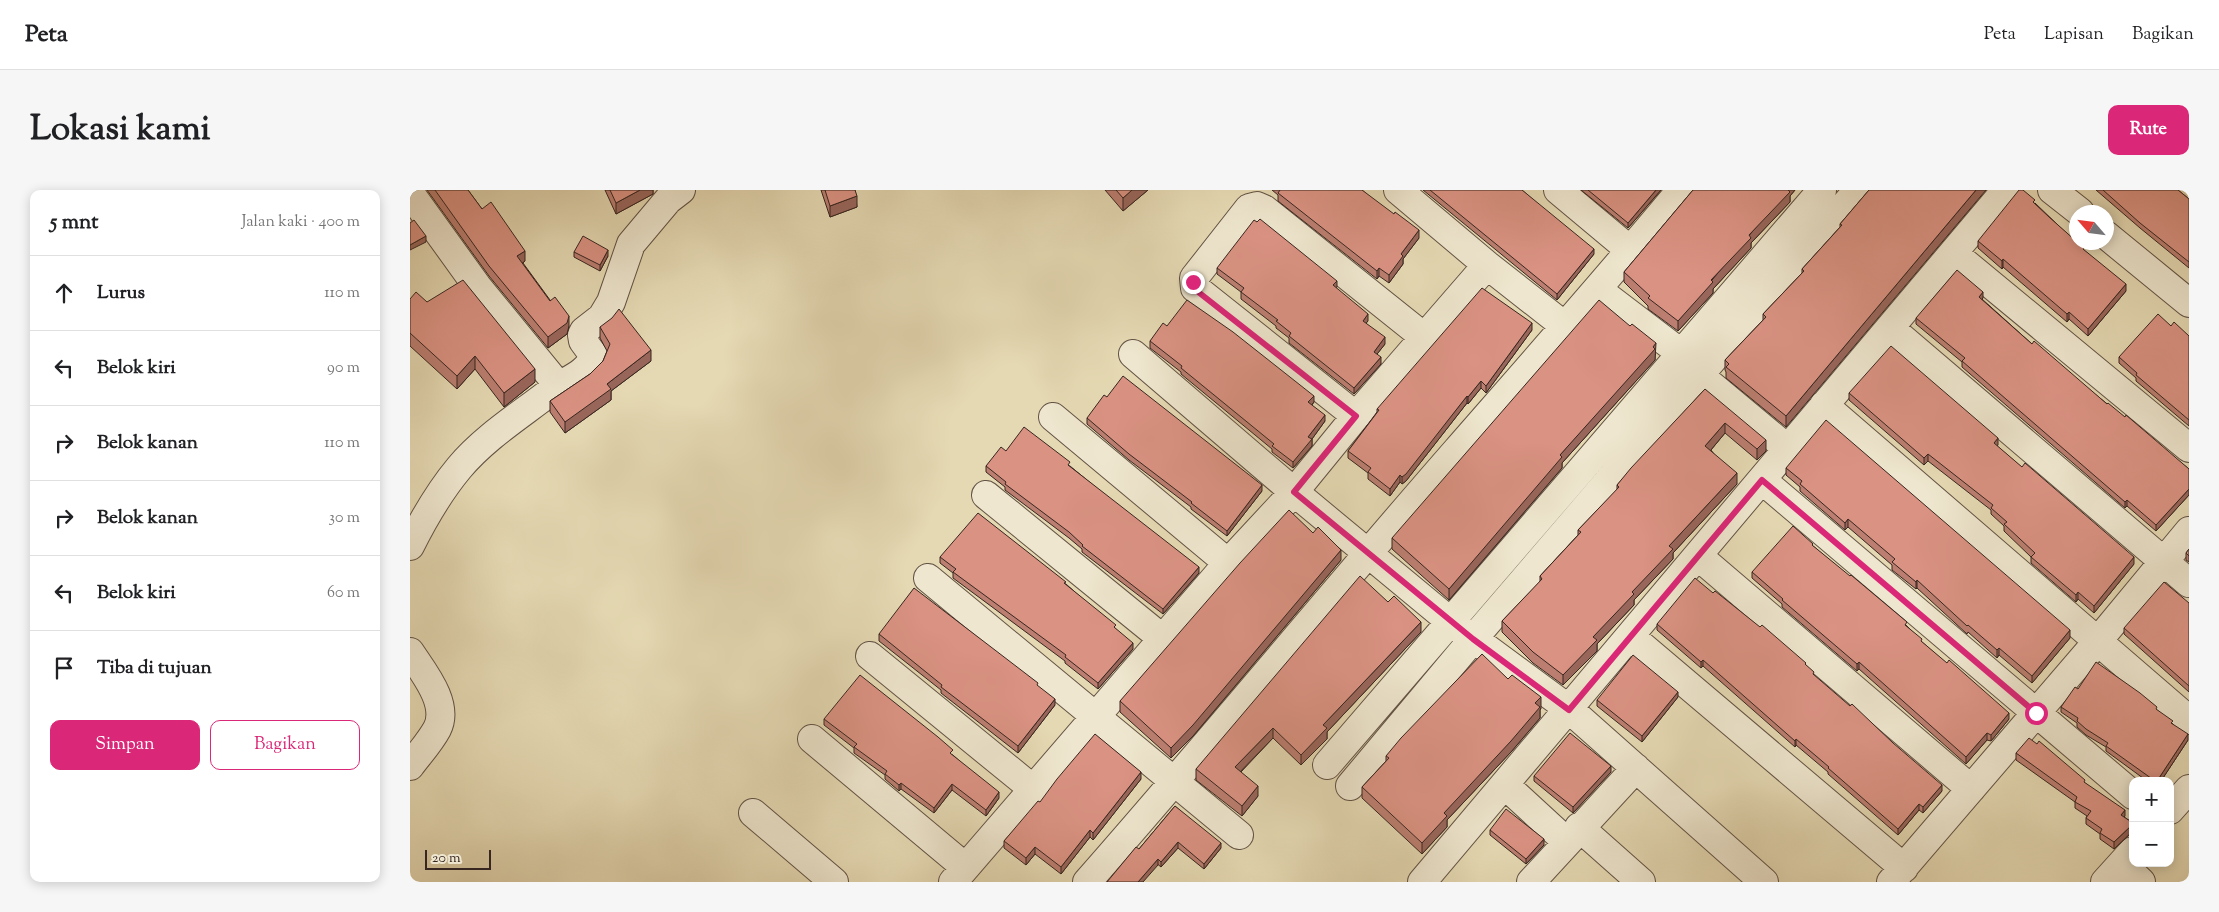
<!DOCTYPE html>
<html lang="id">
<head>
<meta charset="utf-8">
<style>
  :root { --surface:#fff; --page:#f6f6f6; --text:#202124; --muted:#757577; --line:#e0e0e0; --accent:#db2777 }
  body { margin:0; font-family:"Sorts Mill Goudy",serif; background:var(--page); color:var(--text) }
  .controls { position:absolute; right:15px; bottom:15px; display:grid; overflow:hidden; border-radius:10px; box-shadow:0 2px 12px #0003 }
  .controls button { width:45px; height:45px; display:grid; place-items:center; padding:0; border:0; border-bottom:1px solid var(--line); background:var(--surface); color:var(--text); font:25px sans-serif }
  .compass { position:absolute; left:1659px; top:15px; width:45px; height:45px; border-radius:50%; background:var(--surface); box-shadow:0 2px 12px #0003; rotate:298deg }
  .scale { position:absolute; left:15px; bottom:12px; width:66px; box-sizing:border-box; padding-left:5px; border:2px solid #382620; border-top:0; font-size:14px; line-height:18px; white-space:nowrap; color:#382620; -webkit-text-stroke:4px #eee6ce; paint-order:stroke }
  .stop { position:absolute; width:15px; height:15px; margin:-11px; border:4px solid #db2777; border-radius:50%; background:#fff }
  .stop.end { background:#db2777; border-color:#fff; box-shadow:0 1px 5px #0008 }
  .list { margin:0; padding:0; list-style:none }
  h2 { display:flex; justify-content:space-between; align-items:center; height:65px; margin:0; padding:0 20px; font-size:21px }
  h2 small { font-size:16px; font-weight:400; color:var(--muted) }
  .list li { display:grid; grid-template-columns:32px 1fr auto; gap:15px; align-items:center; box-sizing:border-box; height:75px; padding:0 20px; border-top:1px solid var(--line) }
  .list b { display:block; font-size:19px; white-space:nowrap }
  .list em { font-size:16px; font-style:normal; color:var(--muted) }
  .actions { display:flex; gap:10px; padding:15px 20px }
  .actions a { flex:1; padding:11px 0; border:1px solid var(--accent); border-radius:10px; text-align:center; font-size:18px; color:var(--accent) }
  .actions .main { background:var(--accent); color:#fff }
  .icon { flex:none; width:28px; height:28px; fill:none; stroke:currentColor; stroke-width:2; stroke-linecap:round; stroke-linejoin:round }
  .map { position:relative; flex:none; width:1779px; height:692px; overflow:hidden; border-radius:10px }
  header { display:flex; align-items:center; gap:30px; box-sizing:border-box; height:70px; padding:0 25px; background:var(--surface); border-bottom:1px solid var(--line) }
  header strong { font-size:24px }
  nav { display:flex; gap:28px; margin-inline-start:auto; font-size:18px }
  .intro { display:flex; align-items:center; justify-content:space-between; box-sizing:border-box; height:120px; padding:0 30px }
  h1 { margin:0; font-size:35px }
  .button { padding:12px 22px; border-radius:10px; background:var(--accent); color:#fff; font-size:18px; font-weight:700 }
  main { display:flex; gap:30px; padding:0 30px }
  aside { flex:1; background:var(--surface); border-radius:10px; box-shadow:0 2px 12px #0003 }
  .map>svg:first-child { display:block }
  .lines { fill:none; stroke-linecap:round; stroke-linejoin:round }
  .minor-casing { stroke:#635345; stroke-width:30 }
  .minor { stroke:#eee6ce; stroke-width:28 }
  .wall { fill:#bb7e70; stroke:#382620 }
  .shaded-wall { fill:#99665b; stroke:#382620 }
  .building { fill:#da9282; stroke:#382620 }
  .route { stroke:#db2777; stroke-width:6 }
</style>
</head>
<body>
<header>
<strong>Peta</strong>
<nav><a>Peta</a><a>Lapisan</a><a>Bagikan</a></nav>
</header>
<div class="intro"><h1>Lokasi kami</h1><a class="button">Rute</a></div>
<main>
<aside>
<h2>5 mnt<small>Jalan kaki · 400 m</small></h2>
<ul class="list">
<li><svg class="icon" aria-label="ahead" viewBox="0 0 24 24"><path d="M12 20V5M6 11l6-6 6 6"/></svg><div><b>Lurus</b></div><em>110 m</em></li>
<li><svg class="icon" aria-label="left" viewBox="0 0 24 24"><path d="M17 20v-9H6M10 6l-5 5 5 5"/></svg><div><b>Belok kiri</b></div><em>90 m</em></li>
<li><svg class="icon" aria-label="right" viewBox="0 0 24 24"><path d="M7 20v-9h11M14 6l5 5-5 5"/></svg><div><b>Belok kanan</b></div><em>110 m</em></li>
<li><svg class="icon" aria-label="right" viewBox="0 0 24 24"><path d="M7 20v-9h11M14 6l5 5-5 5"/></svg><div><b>Belok kanan</b></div><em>30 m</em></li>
<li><svg class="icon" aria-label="left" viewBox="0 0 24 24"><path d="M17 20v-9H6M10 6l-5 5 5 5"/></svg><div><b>Belok kiri</b></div><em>60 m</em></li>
<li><svg class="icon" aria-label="arrive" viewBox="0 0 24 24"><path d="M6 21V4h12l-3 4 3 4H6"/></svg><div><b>Tiba di tujuan</b></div></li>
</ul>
<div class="actions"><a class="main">Simpan</a><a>Bagikan</a></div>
</aside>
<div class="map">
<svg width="1779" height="692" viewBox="0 0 1779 692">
  <rect width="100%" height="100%" fill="#e5d9b3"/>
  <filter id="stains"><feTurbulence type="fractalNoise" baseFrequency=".004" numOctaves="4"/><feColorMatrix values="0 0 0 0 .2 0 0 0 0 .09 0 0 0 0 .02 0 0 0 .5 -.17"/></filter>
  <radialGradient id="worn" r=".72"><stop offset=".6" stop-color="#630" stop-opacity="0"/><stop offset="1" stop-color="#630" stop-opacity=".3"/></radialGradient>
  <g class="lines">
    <g class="minor-casing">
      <path id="minor" d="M988 0 1077 75 1156 137
        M1148 0 1221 61
        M1642 0 1670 22
        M0 3 67 96 148 195
        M1696 45 1779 113
        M1543 63 1779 258
        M1188 100 1272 164
        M1480 138 1779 393
        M723 164 884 302 1041 432 1159 519 1354 692
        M1289 185 1378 259
        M1414 215 1779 530
        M946 226 785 98 784 88 839 18 847 16 854 19 1014 147
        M643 227 818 373
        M1352 290 1723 605
        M576 305 753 449
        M0 356C14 328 29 302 49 278 74 248 109 226 140 202 154 191 178 184 184 166L173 151 172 145 174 141 192 127 201 112 221 54 258 10 271 0
        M1288 366 1561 599
        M518 388 829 645
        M1220 446 1494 678
        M0 462C13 482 40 514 27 539 20 552 9 564 0 576
        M460 466 623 599
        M402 549 555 677
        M917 575 1412 0
        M1095 595 1156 651
        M940 596 1063 449 1448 0
        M1760 620 1779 599
        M343 623 424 692
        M1169 637 1231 692
        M1712 674 1731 692
        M543 692 818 373 884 302 946 226 1077 75
        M677 692C802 550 922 403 1047 260 1122 174 1198 88 1271 0
        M1012 692 1596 0
        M1121 692 1226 578
        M1481 692 1687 452 1779 341
        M1695 692 1723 661"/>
    </g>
    <use href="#minor" class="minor"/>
  </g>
  <path class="wall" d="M17 0H58L72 19 115 71 113 73 159 136 157 144 138 158 79 86Z
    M195 0H243V4L206 24Z
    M411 0H445L447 17 420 27Z
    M695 0H738L713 21Z
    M862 0H952L1009 48 993 69V74L979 93 969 86 967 89 868 11V5Z
    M1013 0H1112L1184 64 1147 110Z
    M1171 0H1251L1218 38Z
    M1283 0H1385L1380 6V12L1341 53V58L1303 99V103L1268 141 1238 119V116L1214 92V82Z
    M1459 0 1376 237 1316 188V182L1315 180V170L1353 130V124L1392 83V79L1430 37V34Z
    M1686 0H1768L1779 9V78L1730 38Z
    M1625 13 1674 60 1716 101 1678 146 1659 129 1657 132 1593 77 1592 79 1568 58V51Z
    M164 62 198 66 190 81 164 67Z
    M807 78 927 97 926 98 958 131 956 133 975 154 967 164 971 174 944 204 879 153V148L866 138V136L831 109V102L807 84Z
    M1573 108 1572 109 1622 154 1779 279V305L1746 341 1717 316 1715 318 1552 177V172L1506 134V128Z
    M0 109 17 112 125 192 94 217 65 179 47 199 0 156Z
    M757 136 904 212 902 215 915 231 902 249V256L883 278 862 262V259L771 184V182L740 158V151Z
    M1761 136 1779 146V236L1726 191V188L1709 173V167Z
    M190 137 241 171 201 201V210L155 243 140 222V211L180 184 193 171 197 161 190 148Z
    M1122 140 1076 203 1071 198 1058 214 1057 213 996 291 992 294 990 292 980 306 958 289V283L938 268V261L967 222V219Z
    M1246 164 1245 165V170L1152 273V278L1039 410 982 359V348Z
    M1295 199 1356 261 1347 270 1315 243 1301 260 1327 294 1263 363V369L1224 410V415L1187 454V461L1153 495 1123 473 1092 442V431L1130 392V386L1168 345V340L1207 300V295Z
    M1439 203 1588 255 1587 256 1724 374 1684 423 1668 409 1666 412 1621 373V367L1594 341V336L1581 324V320L1518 271 1514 275 1439 210Z
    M677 228 852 301 817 346 781 319V317L719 270 677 234Z
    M596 261 660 276 789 383 753 424 672 362V359L659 348 595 300V297L576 282V276Z
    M1376 278 1660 448 1622 493 1589 465 1587 468 1558 442 1557 444 1507 398 1506 399 1482 380V375L1438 337 1435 340 1390 301V297L1376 285Z
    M1403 356 1497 436 1512 452 1599 529 1581 551 1577 550 1556 574 1449 479 1447 481 1372 417V414L1342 388V382Z
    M1779 359V372L1776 370V363Z
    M530 367 656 394 706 439 723 459 688 499 655 473V471L543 388V383L530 373Z
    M931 370 783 546 761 568 710 522V511Z
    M1303 403 1396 475 1404 486 1532 601 1513 623 1509 620 1488 645 1418 584V582L1386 555 1385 557 1293 476 1291 478 1247 440V434Z
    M978 412 1011 442 917 542V549L891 575 863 548 831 582 848 606 832 626 786 590V579Z
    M1779 413V502L1714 444V438Z
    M469 444 645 515 608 563 531 503V500L469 451Z
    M1098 489 1131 518 1130 520V528L1101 562 1037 630V637L1012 664 952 608V597L976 571V566Z
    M1668 499 1747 520 1763 534 1778 550 1751 591H1737L1696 561V557L1676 545 1667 537V533L1651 522V517Z
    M1268 507 1232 552 1187 516V510Z
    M414 529 543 565 589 608 576 626 542 600 524 623 491 599 489 601 475 589V585L444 563V558L414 535Z
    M1606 563 1675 593 1715 626 1714 627 1723 633V641L1704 659 1690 649V644L1676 634V628L1677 626 1665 618V612L1606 570Z
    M1201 582 1163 623 1124 591V586Z
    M731 589 683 650 680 647 651 684 625 664 616 675 594 658V651L630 612Z
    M765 616 811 658 794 679 768 658 751 677 729 659Z
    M1080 640 1134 655 1116 674 1080 645Z"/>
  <path class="shaded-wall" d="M230 0H243V4L206 24V13Z
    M722 0H738L713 21V8Z
    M1246 0H1251L1218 38V33Z
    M1377 0H1385L1380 6V12L1341 53V58L1303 99V103L1268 141V131Z
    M1566 0H1576L1376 237V226Z
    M447 6V17L420 27V16Z
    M1009 40V48L993 69V74L979 93V85L991 64Z
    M16 46V52L0 60V55Z
    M1184 59V64L1147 110V104Z
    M198 60V66L190 81V75Z
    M115 61V71L107 77V66Z
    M1593 69V77L1592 79V71Z
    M969 78V86L967 89V81Z
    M927 91V97L923 102V95Z
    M1716 94V101L1678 146V139Z
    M1573 102V108L1569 113V107Z
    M1659 122V129L1657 132V124Z
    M958 124V131L953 137V131Z
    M159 126V136L157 144 138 158V147Z
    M1122 133V140L1076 203V196Z
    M975 147V154L964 168V162Z
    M1246 153 1245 170 1152 273V278L1039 410V399L1150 265Z
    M241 160V171L201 201V210L155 243V232L197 194Z
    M65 166V179L47 199V186Z
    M971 167V174L944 204V198Z
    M125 179V192L94 217V203Z
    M1071 191V198L1058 214V207Z
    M904 206V212L898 219V212Z
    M1057 206V213L996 291 992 294V287Z
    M915 225V231L902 249V256L883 278V272L898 247Z
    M1315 233V243L1295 267V256Z
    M1588 248V255L1584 260V253Z
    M1356 250V261L1347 270V259Z
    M1518 264V271L1514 275V268Z
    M1327 283V294L1263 363V369L1224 410V415L1187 454V461L1153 495V485L1183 447 1259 356Z
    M990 285V292L980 306V299Z
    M852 295V301L817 346V341Z
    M1779 299V305L1746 341V335Z
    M1717 310V316L1715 318V312Z
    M1438 329V337L1435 340V333Z
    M931 360V370L783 546 761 568V558Z
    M1724 367V374L1684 423V416Z
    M789 377V383L753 424V419Z
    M1507 390V398L1506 399V392Z
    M1668 402V409L1666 412V405Z
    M1011 432V442L917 542V549L891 575V565L913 535Z
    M1660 440V448L1622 493V486Z
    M723 453V459L688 499V493Z
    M1589 458V465L1587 468V460Z
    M1293 470V476L1291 478V472Z
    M1449 472V479L1447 481V474Z
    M1268 502V507L1232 552V546Z
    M1131 507V518L1130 520V528L1101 562 1037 630V637L1012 664V653L1034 623 1125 513Z
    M645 509V515L608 563V556Z
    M1599 523V529L1581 551V545Z
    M863 538V548L825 587V577Z
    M1577 543V550L1556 574V567Z
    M1778 544V550L1751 591H1747Z
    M1386 549V555L1385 557V551Z
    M1201 576V582L1163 623V617Z
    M731 582V589L683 650V643Z
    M491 593V599L489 601V595Z
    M542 594V600L524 623V618Z
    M1532 595V601L1513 623V617Z
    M848 596V606L832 626V616Z
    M589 602V608L576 626V620Z
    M1509 614V620L1488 645V639Z
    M1715 620V626L1711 631V625Z
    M1723 634V641L1704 659V652Z
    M680 640V647L651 684V677Z
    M1134 649V655L1116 674V669Z
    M768 652V658L751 677V672Z
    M811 653V658L794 679V674Z
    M625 657V664L616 675V668Z
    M748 669V675L733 692H728Z"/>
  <path class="building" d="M25 0H58L72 19 81 12 115 61 107 66 140 111 145 107 159 126 157 133 138 147 79 76Z
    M200 0H230L206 13Z
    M415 0H445L447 6 420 16Z
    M706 0H722L713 8Z
    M870 0H952L984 24 985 22 1009 40 991 64 993 66 979 85 969 78 967 81 868 3Z
    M1020 0H1112L1184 59 1147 104Z
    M1178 0H1246L1218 33Z
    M1283 0H1378L1380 2 1339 45 1341 48 1301 90 1303 92 1268 131 1238 108 1240 106 1214 82Z
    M1459 0H1566L1376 226 1316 177 1319 174 1315 170 1356 127 1353 124 1394 81 1392 79 1432 35 1430 34Z
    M1609 0H1613L1625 10 1623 12 1639 27 1666 51V52H1668L1674 58 1673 59 1716 94 1678 139 1659 122 1657 124 1593 69 1592 71 1568 51Z
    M1693 0H1768L1779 9V72L1730 33Z
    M850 29 927 91 923 95 958 124 953 131 975 147 964 162 971 167 944 198 879 146 881 143 866 131 868 130 831 102 834 98 807 78 844 30 847 32Z
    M4 30 16 46 0 55V33Z
    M173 46 198 60 190 75 164 62Z
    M1547 80 1573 102 1569 107 1622 154 1624 151 1697 214 1698 213 1715 227 1716 225 1779 279V299L1746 335 1717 310 1715 312 1552 171 1555 168 1506 128Z
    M53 90 125 179 94 203 65 166 47 186 0 143V109L6 102 17 112Z
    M1072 98 1122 133 1076 196 1071 191 1058 207 1057 206 996 284 992 287 990 285 980 299 958 282 961 278 938 261 969 220 967 219Z
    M777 110 823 142 904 206 898 212 915 225 898 247 902 249 883 272 862 256 864 254 771 178 772 176 740 151 753 133 757 136Z
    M1189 110 1220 136 1222 134 1246 153 1243 157 1245 159 1150 265 1152 267 1039 399 982 348Z
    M209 119 241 160 197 194 201 199 155 232 140 211 180 184 193 171 200 154 190 137 202 128Z
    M1748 124 1761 136 1764 132 1779 146V230L1726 185 1727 183 1709 167Z
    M1481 156 1588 248 1584 253 1612 277 1615 273 1724 367 1684 416 1668 402 1666 405 1621 367 1625 363 1594 334 1597 332 1581 318 1583 315 1518 264 1514 268 1439 203Z
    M713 186 852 295 817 341 781 313 782 312 719 264 677 228 694 205 697 207Z
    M1295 199 1356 250 1347 259 1315 233 1295 256 1327 283 1259 356 1263 359 1222 402 1224 404 1183 447 1187 450 1153 485 1123 462 1092 431 1132 389 1130 386 1171 342 1168 340 1209 297 1207 295 1221 278Z
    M1416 230 1660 440 1622 486 1589 458 1587 460 1558 435 1557 436 1507 390 1506 392 1482 372 1485 369 1438 329 1435 333 1390 294 1392 291 1376 278Z
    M614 237 660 272 658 275 789 377 753 419 672 356 673 355 659 342 595 294 596 292 576 276 591 257 596 261Z
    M879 320 903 343 908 337 931 360 783 535 761 558 710 511 830 373Z
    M568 323 656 392 654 393 706 435 704 437 723 453 688 493 655 467 656 465 543 382 546 379 530 367Z
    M1383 336 1403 354 1402 355 1440 386 1441 385 1497 432 1495 435 1512 449 1511 451 1537 473 1539 470 1599 523 1581 545 1577 543 1556 567 1449 472 1447 474 1372 410 1373 409 1342 382Z
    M1779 359V366L1776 363Z
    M950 386 978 412 984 406 1011 432 913 535 917 538 891 565 863 538 825 577 848 596 832 616 786 579Z
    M1285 388 1303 403 1305 401 1350 437 1352 435 1396 473 1395 474 1404 482 1403 484 1440 516 1442 514 1483 553 1532 595 1513 617 1509 614 1488 639 1418 578 1419 577 1386 549 1385 551 1293 470 1291 472 1247 434Z
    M1754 392 1779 413V496L1714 438Z
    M504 398 628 493 627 495 645 509 608 556 531 497 532 495 469 444Z
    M1072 464 1098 489 1102 485 1131 507 1125 513 1130 517 1101 551 1034 623 1037 626 1012 653 952 597 979 568 976 566 991 548Z
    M1223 465 1268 502 1232 546 1187 510Z
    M1686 472 1730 503 1747 517 1746 519 1763 531 1761 533 1778 544 1747 591H1745L1696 556 1698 553 1676 539 1667 531 1668 528 1651 517 1665 497 1668 499Z
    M450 485 528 547 543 560 540 563 589 602 576 620 542 594 524 618 491 593 489 595 475 584 477 581 444 557 447 554 414 529Z
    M1160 543 1201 576 1163 617 1124 586Z
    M685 544 731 582 683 643 680 640 651 677 625 657 616 668 594 651 628 611 630 612 647 589Z
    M1619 548 1627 554 1629 551 1675 590 1674 592 1715 620 1711 625 1723 633V634L1704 652 1690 643 1692 639 1676 628 1681 621 1665 612 1667 607 1606 563Z
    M765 616 811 653 794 674 768 652 751 672 748 669 728 692H697L726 657 729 659Z
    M1096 619 1134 649 1116 669 1080 640Z"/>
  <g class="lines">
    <path class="route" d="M783 92 787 101 946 226 884 302 1063 449 1159 520 1352 290 1626 523"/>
  </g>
  <rect width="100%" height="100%" filter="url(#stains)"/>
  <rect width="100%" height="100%" fill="url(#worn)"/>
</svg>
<div class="controls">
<button>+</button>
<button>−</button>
</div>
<svg class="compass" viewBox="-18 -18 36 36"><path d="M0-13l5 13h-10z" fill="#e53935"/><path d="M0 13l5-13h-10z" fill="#757577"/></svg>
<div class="scale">20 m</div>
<div class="stop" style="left:1626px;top:523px"></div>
<div class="stop end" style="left:783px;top:92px"></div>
</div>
</main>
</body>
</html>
